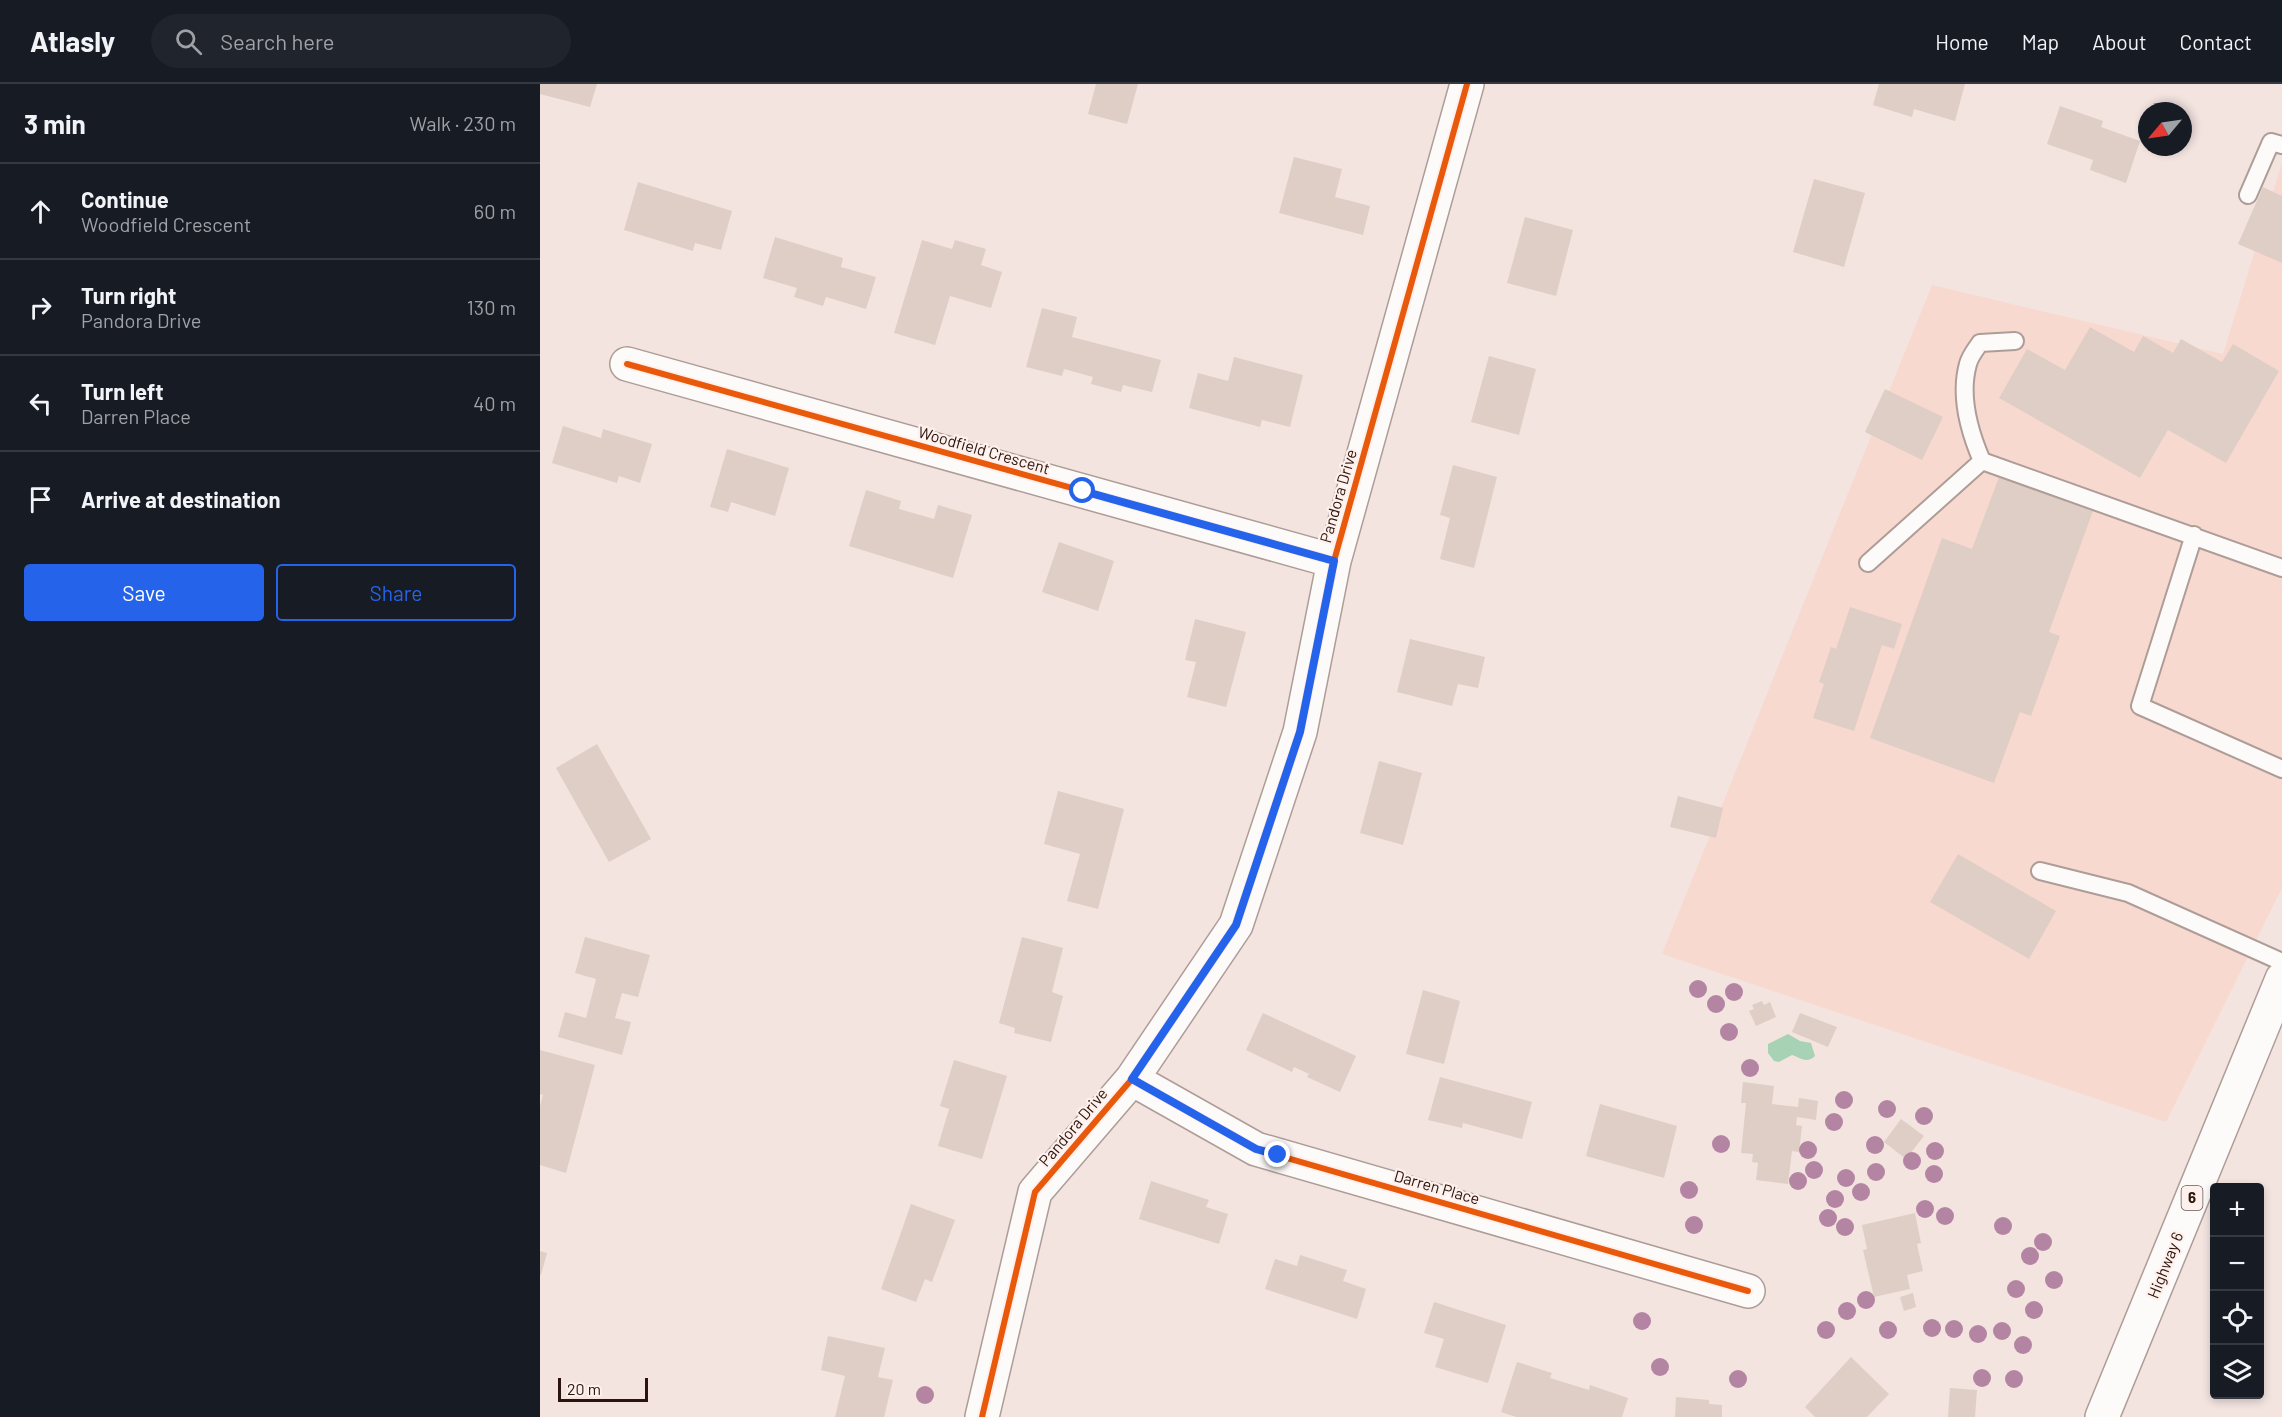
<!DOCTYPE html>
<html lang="en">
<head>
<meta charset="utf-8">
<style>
  :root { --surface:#171b24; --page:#20242c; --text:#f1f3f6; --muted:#9ea1a6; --line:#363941; --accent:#2563eb }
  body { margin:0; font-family:Barlow,sans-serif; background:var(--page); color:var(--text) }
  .controls { position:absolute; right:18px; bottom:18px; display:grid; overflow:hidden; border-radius:6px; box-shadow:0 3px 9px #0003 }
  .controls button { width:54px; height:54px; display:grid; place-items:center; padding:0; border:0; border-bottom:2px solid var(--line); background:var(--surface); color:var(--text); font:30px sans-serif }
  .compass { position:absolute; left:1598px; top:18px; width:54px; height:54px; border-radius:50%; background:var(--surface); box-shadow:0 3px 9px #0003; rotate:241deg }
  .scale { position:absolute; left:18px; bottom:15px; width:90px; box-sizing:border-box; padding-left:6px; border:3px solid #2b140d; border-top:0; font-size:16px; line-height:21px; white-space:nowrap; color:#2b140d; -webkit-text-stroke:4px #fef0ec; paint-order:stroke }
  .stop { position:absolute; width:18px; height:18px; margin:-14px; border:4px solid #2563eb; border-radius:50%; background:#fff }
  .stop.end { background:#2563eb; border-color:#fff; box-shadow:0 2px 6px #0008 }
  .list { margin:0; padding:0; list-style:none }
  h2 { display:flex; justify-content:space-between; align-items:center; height:78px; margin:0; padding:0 24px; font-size:26px }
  h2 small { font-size:20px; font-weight:400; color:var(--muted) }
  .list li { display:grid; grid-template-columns:39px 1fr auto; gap:18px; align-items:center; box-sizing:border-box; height:96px; padding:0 24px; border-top:2px solid var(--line) }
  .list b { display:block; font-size:22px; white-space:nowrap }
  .list p { margin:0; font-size:20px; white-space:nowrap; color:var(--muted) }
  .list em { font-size:20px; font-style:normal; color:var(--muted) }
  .actions { display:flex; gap:12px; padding:18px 24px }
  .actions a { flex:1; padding:14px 0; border:2px solid var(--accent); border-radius:6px; text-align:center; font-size:21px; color:var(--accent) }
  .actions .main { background:var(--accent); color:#fff }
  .icon { flex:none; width:33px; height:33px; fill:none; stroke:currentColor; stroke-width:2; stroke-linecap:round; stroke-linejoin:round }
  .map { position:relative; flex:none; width:1742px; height:1333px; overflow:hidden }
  header { display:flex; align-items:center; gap:36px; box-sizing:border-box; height:84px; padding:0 30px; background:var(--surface); border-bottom:2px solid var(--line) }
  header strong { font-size:28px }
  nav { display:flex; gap:33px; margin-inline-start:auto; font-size:21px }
  .search { width:420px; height:54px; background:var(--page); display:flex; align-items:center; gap:15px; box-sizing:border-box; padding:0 21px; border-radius:33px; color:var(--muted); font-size:22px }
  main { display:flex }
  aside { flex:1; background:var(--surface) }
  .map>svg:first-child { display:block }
  .built { fill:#f8d9d0 }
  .water { fill:#a7d3b4 }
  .building { fill:#dfcec5 }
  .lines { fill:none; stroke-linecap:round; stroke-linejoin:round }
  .service-casing { stroke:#ae9c97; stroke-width:20 }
  .minor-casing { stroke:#ae9c97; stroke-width:36 }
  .primary-casing { stroke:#ae9c97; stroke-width:36 }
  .service { stroke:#fdfbfa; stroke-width:16 }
  .minor { stroke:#fdfbfa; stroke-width:33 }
  .primary { stroke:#fdfbfa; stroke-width:33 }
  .cycleway-casing { stroke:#fef0ec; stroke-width:10 }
  .cycleway { stroke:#e8590c; stroke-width:6 }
  .tree { fill:#b485a3 }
  .route { stroke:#2563eb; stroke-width:8 }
  .labels { text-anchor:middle; stroke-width:4.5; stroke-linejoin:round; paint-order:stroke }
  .shield { fill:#fef0ec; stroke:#6a5650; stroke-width:1.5 }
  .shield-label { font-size:15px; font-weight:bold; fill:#2b140d }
  .street-label { font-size:16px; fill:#2b140d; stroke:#fef0ec }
</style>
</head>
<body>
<header>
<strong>Atlasly</strong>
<div class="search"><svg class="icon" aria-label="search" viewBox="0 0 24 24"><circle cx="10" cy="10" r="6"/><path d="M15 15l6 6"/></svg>Search here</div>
<nav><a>Home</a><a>Map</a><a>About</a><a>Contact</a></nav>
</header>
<main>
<aside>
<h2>3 min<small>Walk · 230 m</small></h2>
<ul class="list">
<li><svg class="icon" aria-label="ahead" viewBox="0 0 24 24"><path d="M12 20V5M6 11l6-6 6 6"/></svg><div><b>Continue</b><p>Woodfield Crescent</p></div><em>60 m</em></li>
<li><svg class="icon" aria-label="right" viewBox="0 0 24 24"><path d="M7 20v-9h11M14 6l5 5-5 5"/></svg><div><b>Turn right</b><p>Pandora Drive</p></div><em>130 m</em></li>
<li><svg class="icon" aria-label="left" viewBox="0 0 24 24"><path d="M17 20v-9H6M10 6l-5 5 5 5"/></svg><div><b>Turn left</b><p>Darren Place</p></div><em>40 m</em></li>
<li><svg class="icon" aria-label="arrive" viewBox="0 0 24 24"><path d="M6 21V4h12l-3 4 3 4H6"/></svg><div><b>Arrive at destination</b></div></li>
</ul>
<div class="actions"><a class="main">Save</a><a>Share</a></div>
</aside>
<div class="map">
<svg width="1742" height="1333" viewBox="0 0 1742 1333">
  <rect width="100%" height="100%" fill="#f3e4e0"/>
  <path class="built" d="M1742 79V804L1626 1038 1122 870 1392 201 1683 270Z"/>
  <path class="water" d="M1248 950 1260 957 1271 959 1275 972C1267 980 1261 974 1252 971L1239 978 1234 977 1228 969V960Z"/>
  <path class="building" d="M0 0H57L50 23 0 10Z
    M556 0H598L587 40 548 30Z
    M1339 0H1425L1415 37 1374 25 1372 33 1333 21Z
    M1520 22 1563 37 1561 43 1600 57 1586 99 1550 86 1553 76 1507 60Z
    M754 73 802 85 795 113 830 122 823 151 739 129Z
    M1274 95 1325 109 1304 183 1253 168Z
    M98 98 192 127 181 166 155 159 153 167 84 146Z
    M1723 103 1742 112V179L1698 160Z
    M985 133 1033 146 1016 212 967 199Z
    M235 153 303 174 301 183 336 193 326 225 286 213 283 222 254 213 257 204 223 194Z
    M382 156 412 165 415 156 446 165 441 181 462 188 451 224 410 212 395 261 354 249Z
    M502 224 537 233 532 253 621 276 612 308 583 301 581 308 551 300 553 293 524 285 522 292 486 283Z
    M1550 243 1594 268 1603 252 1633 269 1641 255 1682 278 1693 260 1739 287 1686 379 1628 346 1600 394 1459 314 1487 265 1525 286Z
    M949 272 996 285 979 351 931 338Z
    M694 273 763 291 750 343 722 336 720 343 649 324 658 289 688 297Z
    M1345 305 1403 333 1382 376 1325 348Z
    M23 342 61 354 63 345 112 360 100 399 79 392 77 399 12 379Z
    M187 365 249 384 235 432 191 418 188 428 170 423Z
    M913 381 957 393 934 484 900 475 910 434 900 431Z
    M1459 393 1553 427 1509 548 1520 552 1491 632 1480 628 1454 699 1330 654 1402 454 1432 465Z
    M326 406 361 417 359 425 394 435 398 421 432 431 413 494 309 462Z
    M519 458 574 477 558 527 502 508Z
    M1310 523 1362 540 1354 565 1342 561 1314 647 1273 634 1284 600 1279 598 1291 563 1296 565Z
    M655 535 706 548 686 623 647 613 656 578 645 576Z
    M870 555 945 573 938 604 918 600 912 622 857 608Z
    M57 660 111 755 69 778 16 684Z
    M839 677 882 689 863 761 820 749Z
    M518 707 584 725 558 825 527 817 540 770 504 760Z
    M1138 712 1183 724 1176 754 1130 743Z
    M1418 770 1516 827 1489 875 1390 818Z
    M45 853 110 871 98 913 82 909 75 934 91 938 82 971 18 953 25 928 46 934 56 895 35 889Z
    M482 853 523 864 512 908 523 912 511 958 474 949 475 944 459 939Z
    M883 906 920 917 904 980 866 970Z
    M1222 917 1224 921 1230 918 1236 933 1216 942 1209 927 1214 925 1212 921Z
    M723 929 816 972 800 1008 767 993 769 990 754 983 752 988 706 966Z
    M1260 929 1297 943 1288 963 1252 948Z
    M0 966 55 981 26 1089 0 1081V1022L3 1011 0 1010Z
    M414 976 467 992 442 1075 398 1062 409 1025 400 1022Z
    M900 993 992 1018 982 1055 923 1039 922 1044 888 1036Z
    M1203 998 1234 1002 1232 1020 1258 1023 1259 1014 1278 1017 1276 1036 1257 1033 1256 1041 1262 1042 1259 1068 1252 1067 1248 1100 1216 1096 1218 1079 1212 1078 1213 1070 1201 1069 1206 1019H1201Z
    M1060 1020 1137 1042 1124 1094 1046 1072Z
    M1361 1035 1384 1052 1366 1075 1344 1058Z
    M611 1097 669 1116 666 1123 688 1130 679 1160 599 1135Z
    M371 1120 415 1136 392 1198 385 1195 376 1218 341 1205Z
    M1375 1129 1381 1159 1377 1160 1383 1187 1367 1191 1370 1205 1334 1213 1323 1166 1327 1165 1322 1141Z
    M0 1167 7 1169 1 1191H0Z
    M760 1171 807 1186 803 1197 826 1205 817 1235 725 1205 735 1175 757 1182Z
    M1373 1209 1376 1223 1364 1227 1360 1213Z
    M894 1218 966 1241 948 1299 895 1283 904 1255 884 1249Z
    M288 1252 345 1264 338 1293 353 1296 344 1333H295L305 1292 281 1286Z
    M1311 1273 1349 1310 1327 1333H1275L1265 1323Z
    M977 1278 1012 1289 1010 1294 1049 1306 1050 1301 1088 1314 1082 1333H976L961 1328Z
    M1410 1304 1437 1306 1435 1333H1408Z
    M1136 1313 1169 1316V1320L1182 1321V1333H1135Z"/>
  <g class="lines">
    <g class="service-casing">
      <path id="service" d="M1708 111 1731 58 1742 61
        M1442 377C1429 347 1419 312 1428 280 1430 272 1436 265 1440 259L1475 257
        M1654 451 1600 622 1742 685
        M1328 479 1442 377 1742 484
        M1500 787 1588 809 1742 878"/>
    </g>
    <g class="minor-casing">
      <path id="minor" d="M87 280 794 477
        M592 995 716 1065 1208 1207
        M442 1333 495 1108 592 995 696 841 760 648 794 477 927 0"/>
    </g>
    <g class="primary-casing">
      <path id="primary" d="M1562 1333 1742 895"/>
    </g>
    <use href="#service" class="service"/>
    <use href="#minor" class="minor"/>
    <use href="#primary" class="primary"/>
    <g class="cycleway-casing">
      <path id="cycleway" d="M87 280 794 477
        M592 995 716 1065 1208 1207
        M442 1333 495 1108 592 995 696 841 760 648 794 477 927 0"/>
    </g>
    <use href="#cycleway" class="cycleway"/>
  </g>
  <g class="tree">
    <circle cx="1158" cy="905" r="9"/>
    <circle cx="1194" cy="908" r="9"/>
    <circle cx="1176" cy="920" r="9"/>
    <circle cx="1189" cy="948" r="9"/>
    <circle cx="1210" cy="984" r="9"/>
    <circle cx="1304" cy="1016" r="9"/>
    <circle cx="1347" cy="1025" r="9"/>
    <circle cx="1384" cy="1032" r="9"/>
    <circle cx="1294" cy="1038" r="9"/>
    <circle cx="1181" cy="1060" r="9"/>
    <circle cx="1335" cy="1061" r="9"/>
    <circle cx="1268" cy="1066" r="9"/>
    <circle cx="1395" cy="1067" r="9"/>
    <circle cx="1372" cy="1077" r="9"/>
    <circle cx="1274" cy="1086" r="9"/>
    <circle cx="1336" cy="1088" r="9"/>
    <circle cx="1394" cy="1090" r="9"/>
    <circle cx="1306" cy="1094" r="9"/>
    <circle cx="1258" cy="1097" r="9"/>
    <circle cx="1149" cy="1106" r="9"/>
    <circle cx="1321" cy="1108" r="9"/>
    <circle cx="1295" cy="1115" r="9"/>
    <circle cx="1385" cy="1125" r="9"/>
    <circle cx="1405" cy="1132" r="9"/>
    <circle cx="1288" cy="1134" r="9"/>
    <circle cx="1154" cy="1141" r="9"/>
    <circle cx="1463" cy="1142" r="9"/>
    <circle cx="1305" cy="1143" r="9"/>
    <circle cx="1503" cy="1158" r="9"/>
    <circle cx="1490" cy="1172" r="9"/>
    <circle cx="1514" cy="1196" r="9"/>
    <circle cx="1476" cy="1205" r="9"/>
    <circle cx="1326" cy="1216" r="9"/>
    <circle cx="1494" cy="1226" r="9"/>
    <circle cx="1307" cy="1227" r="9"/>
    <circle cx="1102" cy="1237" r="9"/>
    <circle cx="1392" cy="1244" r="9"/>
    <circle cx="1414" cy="1245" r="9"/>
    <circle cx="1286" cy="1246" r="9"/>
    <circle cx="1348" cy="1246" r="9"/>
    <circle cx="1462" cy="1247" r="9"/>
    <circle cx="1438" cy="1250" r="9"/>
    <circle cx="1483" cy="1261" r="9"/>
    <circle cx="1120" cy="1283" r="9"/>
    <circle cx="1442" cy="1294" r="9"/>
    <circle cx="1198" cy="1295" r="9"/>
    <circle cx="1474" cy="1295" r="9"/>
    <circle cx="385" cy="1311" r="9"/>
  </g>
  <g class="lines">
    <path class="route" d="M543 407 794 477 760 648 696 841 592 995 716 1065 738 1071"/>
  </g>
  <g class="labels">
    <rect class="shield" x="1641.5" y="1102" width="21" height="24" rx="4.5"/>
    <g class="shield-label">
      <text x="1652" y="1119">6</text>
    </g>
    <g class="street-label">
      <text transform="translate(444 366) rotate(16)" y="6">Woodfield Crescent</text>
      <text transform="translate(798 412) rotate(-74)" y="6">Pandora Drive</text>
      <text transform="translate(533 1043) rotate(-50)" y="6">Pandora Drive</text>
      <text transform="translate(897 1103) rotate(16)" y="6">Darren Place</text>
      <text transform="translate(1625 1181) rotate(-68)" y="6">Highway 6</text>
    </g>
  </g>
</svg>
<div class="controls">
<button>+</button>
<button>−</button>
<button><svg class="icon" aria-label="locate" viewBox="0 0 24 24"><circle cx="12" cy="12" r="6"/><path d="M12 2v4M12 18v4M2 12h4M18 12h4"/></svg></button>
<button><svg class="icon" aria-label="layers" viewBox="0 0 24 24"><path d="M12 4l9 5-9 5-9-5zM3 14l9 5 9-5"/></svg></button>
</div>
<svg class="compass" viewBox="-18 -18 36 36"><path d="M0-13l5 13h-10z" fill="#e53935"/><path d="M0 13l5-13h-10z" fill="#9ea1a6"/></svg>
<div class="scale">20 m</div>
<div class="stop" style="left:543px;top:407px"></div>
<div class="stop end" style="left:738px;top:1071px"></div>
</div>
</main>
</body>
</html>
